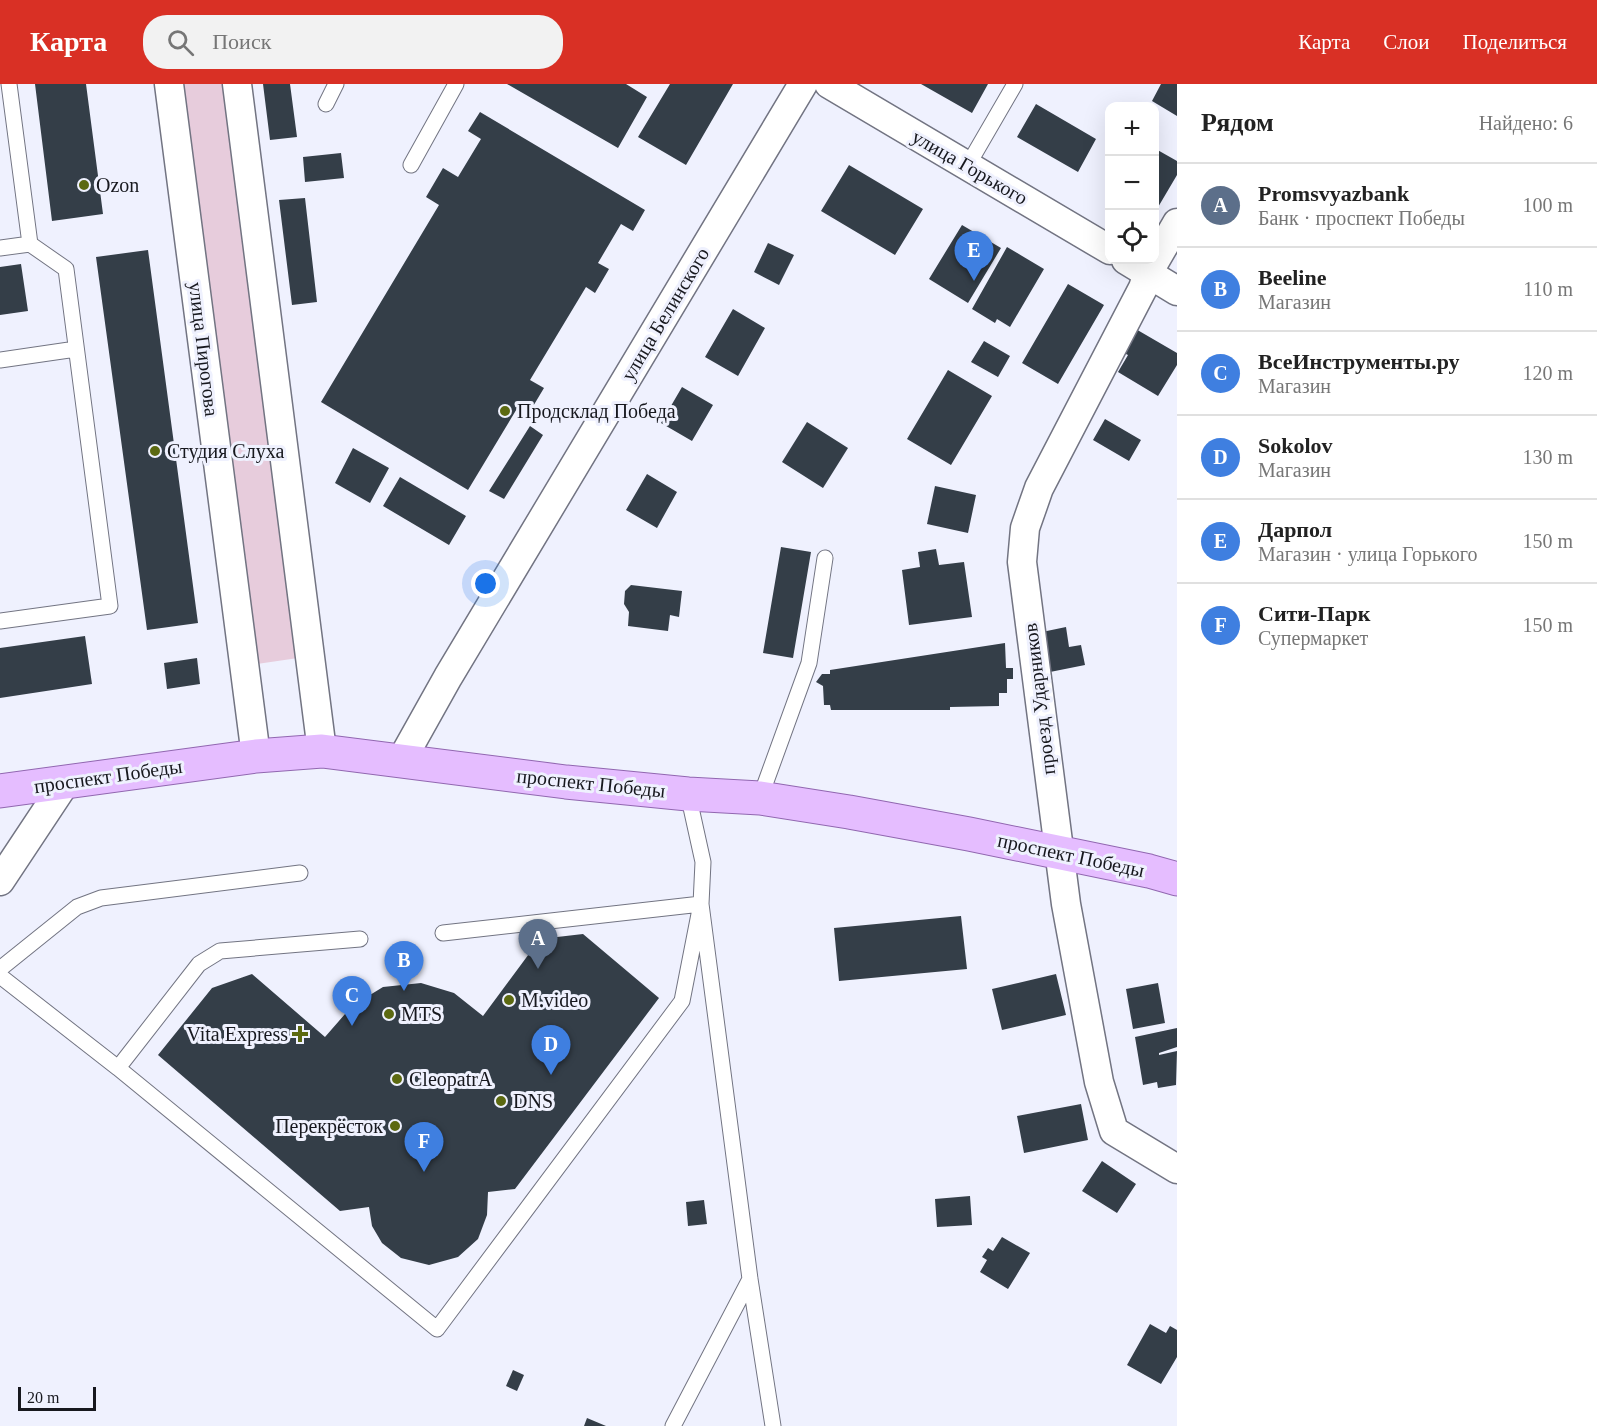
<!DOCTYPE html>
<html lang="ru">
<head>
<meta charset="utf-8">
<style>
  :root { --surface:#fff; --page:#f2f2f2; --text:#222; --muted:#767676; --line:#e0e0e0; --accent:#d93025 }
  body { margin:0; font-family:Georgia,serif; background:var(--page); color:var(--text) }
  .controls { position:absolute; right:18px; top:18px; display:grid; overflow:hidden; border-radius:12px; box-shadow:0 6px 24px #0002 }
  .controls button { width:54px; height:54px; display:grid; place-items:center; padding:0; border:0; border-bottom:2px solid var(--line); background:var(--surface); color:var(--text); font:30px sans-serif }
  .scale { position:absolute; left:18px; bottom:15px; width:78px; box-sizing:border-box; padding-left:6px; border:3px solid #17181e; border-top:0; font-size:16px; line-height:21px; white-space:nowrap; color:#17181e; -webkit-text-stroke:4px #eff1fe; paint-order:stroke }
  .you { position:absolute; left:486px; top:500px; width:21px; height:21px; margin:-15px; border:4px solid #fff; border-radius:50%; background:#1a73e8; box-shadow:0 0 0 9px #1a73e833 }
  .badge { display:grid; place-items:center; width:39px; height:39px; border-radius:50%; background:var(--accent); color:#fff; font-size:20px; font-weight:700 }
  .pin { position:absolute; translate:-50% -50px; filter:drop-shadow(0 2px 3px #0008) }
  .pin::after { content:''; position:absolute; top:32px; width:21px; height:18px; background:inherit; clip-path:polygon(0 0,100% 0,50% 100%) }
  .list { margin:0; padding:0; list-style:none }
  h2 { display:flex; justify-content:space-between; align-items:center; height:78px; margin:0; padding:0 24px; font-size:26px }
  h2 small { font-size:20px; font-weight:400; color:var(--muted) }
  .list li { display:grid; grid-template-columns:39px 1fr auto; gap:18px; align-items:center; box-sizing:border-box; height:84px; padding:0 24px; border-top:2px solid var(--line) }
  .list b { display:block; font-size:22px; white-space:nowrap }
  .list p { margin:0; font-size:20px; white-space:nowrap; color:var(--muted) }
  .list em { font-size:20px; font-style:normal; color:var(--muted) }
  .icon { flex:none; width:33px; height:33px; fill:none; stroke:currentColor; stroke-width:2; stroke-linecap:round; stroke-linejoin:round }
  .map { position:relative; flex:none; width:1177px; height:1342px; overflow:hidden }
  header { display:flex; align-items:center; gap:36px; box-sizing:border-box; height:84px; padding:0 30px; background:var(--accent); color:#fff }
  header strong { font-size:28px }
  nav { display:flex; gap:33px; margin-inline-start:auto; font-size:21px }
  .search { width:420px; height:54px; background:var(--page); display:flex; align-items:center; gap:15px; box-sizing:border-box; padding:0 21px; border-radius:24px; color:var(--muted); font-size:22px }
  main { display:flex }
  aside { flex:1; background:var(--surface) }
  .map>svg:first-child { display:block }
  .green { fill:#e7ccdc }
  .building { fill:#343e48 }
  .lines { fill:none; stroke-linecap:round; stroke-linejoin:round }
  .lane-casing { stroke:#727482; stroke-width:17 }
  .street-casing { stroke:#727482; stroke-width:31 }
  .primary-casing { stroke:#9167b0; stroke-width:35 }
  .lane { stroke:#fff; stroke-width:15 }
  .street { stroke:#fff; stroke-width:28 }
  .primary { stroke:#e5bdff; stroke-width:33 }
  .poi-dot { fill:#5c6911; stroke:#eff1fe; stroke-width:2 }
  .labels { text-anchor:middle; stroke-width:6; stroke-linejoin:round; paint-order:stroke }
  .street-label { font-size:20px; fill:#17181e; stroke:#eff1fe }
  .poi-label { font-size:20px; fill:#17181e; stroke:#eff1fe; text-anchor:start }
</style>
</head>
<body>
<header>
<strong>Карта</strong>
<div class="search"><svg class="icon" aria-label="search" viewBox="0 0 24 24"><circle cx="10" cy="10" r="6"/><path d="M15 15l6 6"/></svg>Поиск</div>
<nav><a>Карта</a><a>Слои</a><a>Поделиться</a></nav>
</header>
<main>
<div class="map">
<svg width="1177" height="1342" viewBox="0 0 1177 1342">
  <rect width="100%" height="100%" fill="#eff1fe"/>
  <path class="green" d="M179 0H223L298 574 257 580Z"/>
  <path class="building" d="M35 0H86L103 130 52 137Z
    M263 0H290L297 53 270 56Z
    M507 0H626L647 13 618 64Z
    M670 0H733L686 81 638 53Z
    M921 0H988L972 29Z
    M1161 0H1177V32L1152 17Z
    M1036 20 1096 55 1078 88 1017 53Z
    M480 28 645 126 633 147 621 140 598 179 609 185 595 209 586 203 530 296 544 304 532 324 521 318 468 406 321 318 439 121 426 113 443 84 458 93 481 55 468 47Z
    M1154 64 1177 77V91L1154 130Z
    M341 69 344 94 305 98 303 73Z
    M849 81 923 125 895 171 821 127Z
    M305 114 317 218 292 221 279 116Z
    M962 141 1001 164 968 219 929 195Z
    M768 159 794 171 779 201 754 188Z
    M1007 163 1044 185 1010 243 997 235 995 239 972 225Z
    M148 166 198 539 147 546 96 173Z
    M21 180 28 227 0 231V183Z
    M1068 200 1104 221 1058 300 1022 279Z
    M733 225 765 244 738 292 705 273Z
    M1134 244 1177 269V281L1158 312 1118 288 1128 271 1120 267Z
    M984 257 1010 272 998 293 971 278Z
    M948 286 992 312 951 381 907 355Z
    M682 303 713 321 692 357 661 339Z
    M1105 335 1141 356 1129 377 1093 356Z
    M807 338 848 364 823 404 782 378Z
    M530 342 543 351 504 415 489 407Z
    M353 364 389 384 370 419 335 399Z
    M647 390 677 408 657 444 626 426Z
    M400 393 466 432 449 461 383 422Z
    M935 402 976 411 968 449 927 440Z
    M781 463 811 468 793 574 763 569Z
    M936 465 939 481 964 478 972 533 909 541 902 486 920 483 918 468Z
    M631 501 682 507 679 533 670 531 668 547 628 542 629 528 624 520 625 507Z
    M1066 543 1069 563 1081 561 1085 581 1050 588 1042 548Z
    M85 552 92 600 0 614V564Z
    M1005 559 1006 584H1013V595H1007V609H999V622L950 623V626H831L830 621H824L823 602 816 598 822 590H830V586Z
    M197 574 200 600 167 605 164 579Z
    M961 832 967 885 839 897 834 844Z
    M583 850 659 914 515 1105 488 1108 487 1131 478 1155 458 1173 429 1181 401 1174 382 1159 372 1142 369 1123 340 1127 158 971 212 904 252 890 325 953 352 922 383 903 421 899 454 909 483 932 540 855Z
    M1056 890 1066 931 1002 946 992 905Z
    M1158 899 1165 939 1133 945 1126 905Z
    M1177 944V963L1159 969V971L1177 967 1176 1001 1158 1004 1157 998 1143 1001 1135 953Z
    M1081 1020 1088 1056 1024 1069 1017 1032Z
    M1102 1077 1136 1100 1117 1129 1082 1107Z
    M970 1112 972 1141 937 1143 935 1115Z
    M704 1116 707 1140 688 1142 686 1118Z
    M1002 1153 1030 1169 1008 1205 980 1188 987 1176 982 1173 988 1164 993 1167Z
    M1150 1240 1166 1249 1170 1242 1177 1246V1273L1161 1300 1127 1281Z
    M513 1286 524 1291 517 1307 506 1302Z
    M587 1334 606 1342H584Z"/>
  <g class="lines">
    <g class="lane-casing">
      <path id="lane" d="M9 0 30 160
        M326 20 336 0
        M411 81 456 0
        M968 81 1015 0
        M0 164 30 160 66 185 110 522 0 537
        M0 276 76 265
        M760 714 809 579 825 474
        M443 849 701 820 750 1195 773 1342
        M0 885 77 823 101 814 300 789
        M0 892 118 984 437 1245 682 917 701 820 703 778 688 710
        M118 984 199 880 220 867 360 855
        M673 1342 750 1195"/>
    </g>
    <g class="street-casing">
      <path id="street" d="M169 0 256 672
        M237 0 322 667
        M829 0 1110 166
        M1177 139 1148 189 1143 204 1039 404 1025 444 1022 478 1066 820 1099 998 1114 1047 1177 1085
        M1126 176 1177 207
        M401 677 448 593 803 0
        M0 797 65 699"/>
    </g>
    <g class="primary-casing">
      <path id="primary" d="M0 707 256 672 322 667 566 698 688 710 760 714 849 728 969 750 1149 787 1177 795"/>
    </g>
    <use href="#lane" class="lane"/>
    <use href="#street" class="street"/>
    <use href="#primary" class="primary"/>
  </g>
  <g class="poi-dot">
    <circle cx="84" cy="101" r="6"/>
    <circle cx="505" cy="327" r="6"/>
    <circle cx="155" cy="367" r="6"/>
    <circle cx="509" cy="916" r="6"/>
    <circle cx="389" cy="930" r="6"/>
    <path d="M297 941h6v6h6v6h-6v6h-6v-6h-6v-6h6z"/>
    <circle cx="397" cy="995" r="6"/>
    <circle cx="501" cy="1017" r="6"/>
    <circle cx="395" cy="1042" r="6"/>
  </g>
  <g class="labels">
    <g class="street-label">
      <text transform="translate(970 83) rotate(30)" y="7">улица Горького</text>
      <text transform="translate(665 230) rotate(-59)" y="7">улица Белинского</text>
      <text transform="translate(204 265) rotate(83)" y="7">улица Пирогова</text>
      <text transform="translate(1039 615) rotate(-97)" y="7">проезд Ударников</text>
      <text transform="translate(108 692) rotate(-8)" y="7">проспект Победы</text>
      <text transform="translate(591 699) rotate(6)" y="7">проспект Победы</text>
      <text transform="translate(1071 771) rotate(12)" y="7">проспект Победы</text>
    </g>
    <g class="poi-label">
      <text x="96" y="108">Ozon</text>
      <text x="517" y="334">Продсклад Победа</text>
      <text x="167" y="374">Студия Слуха</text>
      <text x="521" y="923">M.video</text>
      <text x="401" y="937">MTS</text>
      <text x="288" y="957" text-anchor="end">Vita Express</text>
      <text x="409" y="1002">CleopatrA</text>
      <text x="513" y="1024">DNS</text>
      <text x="383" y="1049" text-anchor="end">Перекрёсток</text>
    </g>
  </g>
</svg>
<div class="controls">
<button>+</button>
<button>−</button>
<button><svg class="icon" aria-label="locate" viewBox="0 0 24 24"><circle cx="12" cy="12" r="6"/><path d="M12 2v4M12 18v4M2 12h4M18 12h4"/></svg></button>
</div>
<div class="scale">20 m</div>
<div class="you"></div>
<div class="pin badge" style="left:538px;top:885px;background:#5c6f8a">A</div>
<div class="pin badge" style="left:404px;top:907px;background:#3f7fe0">B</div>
<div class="pin badge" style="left:352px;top:942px;background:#3f7fe0">C</div>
<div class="pin badge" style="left:551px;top:991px;background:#3f7fe0">D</div>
<div class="pin badge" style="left:974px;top:197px;background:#3f7fe0">E</div>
<div class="pin badge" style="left:424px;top:1088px;background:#3f7fe0">F</div>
</div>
<aside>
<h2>Рядом<small>Найдено: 6</small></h2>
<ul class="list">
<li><span class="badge" style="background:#5c6f8a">A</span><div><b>Promsvyazbank</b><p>Банк · проспект Победы</p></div><em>100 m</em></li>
<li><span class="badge" style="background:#3f7fe0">B</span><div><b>Beeline</b><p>Магазин</p></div><em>110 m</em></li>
<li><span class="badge" style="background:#3f7fe0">C</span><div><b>ВсеИнструменты.ру</b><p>Магазин</p></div><em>120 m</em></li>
<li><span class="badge" style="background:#3f7fe0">D</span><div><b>Sokolov</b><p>Магазин</p></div><em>130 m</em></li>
<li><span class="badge" style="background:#3f7fe0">E</span><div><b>Дарпол</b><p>Магазин · улица Горького</p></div><em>150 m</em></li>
<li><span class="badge" style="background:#3f7fe0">F</span><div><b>Сити-Парк</b><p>Супермаркет</p></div><em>150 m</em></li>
</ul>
</aside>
</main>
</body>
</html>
